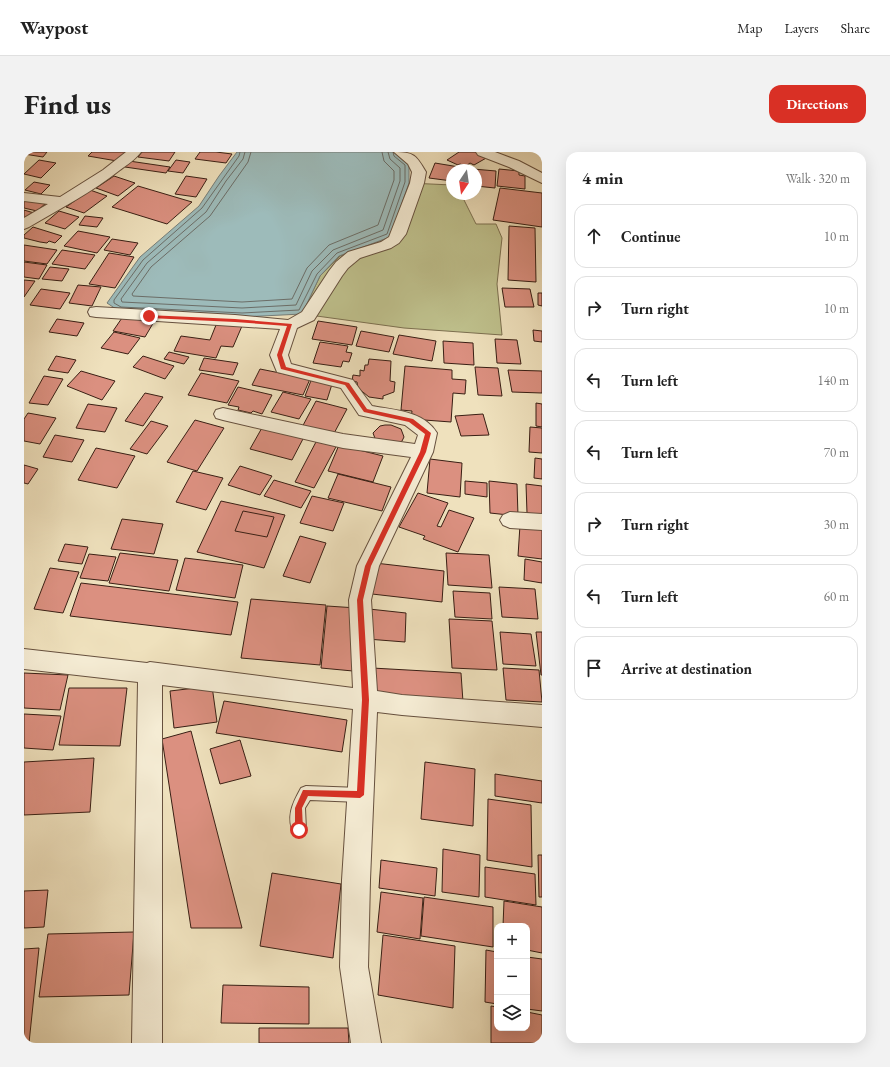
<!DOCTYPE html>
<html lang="en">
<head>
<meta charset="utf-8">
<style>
  :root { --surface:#fff; --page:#f2f2f2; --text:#222; --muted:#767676; --line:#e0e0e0; --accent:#d93025 }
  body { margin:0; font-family:"EB Garamond",serif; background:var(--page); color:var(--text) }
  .controls { position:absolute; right:12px; bottom:12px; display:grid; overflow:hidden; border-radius:8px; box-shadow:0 4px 16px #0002 }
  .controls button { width:36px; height:36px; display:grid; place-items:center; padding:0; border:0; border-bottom:1px solid var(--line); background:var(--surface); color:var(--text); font:20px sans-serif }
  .compass { position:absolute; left:422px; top:12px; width:36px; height:36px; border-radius:50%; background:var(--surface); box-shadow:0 4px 16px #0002; rotate:193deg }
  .stop { position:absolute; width:12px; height:12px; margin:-9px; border:3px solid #d93025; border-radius:50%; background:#fff }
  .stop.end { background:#d93025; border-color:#fff; box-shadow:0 1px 4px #0008 }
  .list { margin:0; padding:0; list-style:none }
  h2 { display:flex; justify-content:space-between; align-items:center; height:52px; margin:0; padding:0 16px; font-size:17px }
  h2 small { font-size:13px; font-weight:400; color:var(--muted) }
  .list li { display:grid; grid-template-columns:26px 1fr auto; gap:12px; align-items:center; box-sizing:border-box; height:64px; margin:0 8px 8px; padding:0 8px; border:1px solid var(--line); border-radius:12px }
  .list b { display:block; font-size:15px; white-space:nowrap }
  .list em { font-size:13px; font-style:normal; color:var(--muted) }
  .icon { flex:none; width:22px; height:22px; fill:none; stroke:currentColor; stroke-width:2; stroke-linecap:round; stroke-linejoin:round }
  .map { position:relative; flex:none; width:518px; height:891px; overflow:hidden; border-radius:12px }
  header { display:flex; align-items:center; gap:24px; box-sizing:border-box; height:56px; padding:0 20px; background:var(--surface); border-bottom:1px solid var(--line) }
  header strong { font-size:19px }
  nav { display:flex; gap:22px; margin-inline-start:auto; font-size:14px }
  .intro { display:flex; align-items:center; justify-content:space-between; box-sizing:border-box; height:96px; padding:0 24px }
  h1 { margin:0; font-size:28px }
  .button { padding:10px 18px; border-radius:12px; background:var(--accent); color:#fff; font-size:14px; font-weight:700 }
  main { display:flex; gap:24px; padding:0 24px }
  aside { flex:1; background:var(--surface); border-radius:12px; box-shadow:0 4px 16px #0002 }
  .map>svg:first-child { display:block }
  .green { fill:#bfc18d; stroke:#7c7050 }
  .water { fill:#9dbbba; stroke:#757d78 }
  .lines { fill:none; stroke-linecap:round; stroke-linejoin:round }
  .shore { stroke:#6b6d67; stroke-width:1 }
  .building { fill:#db9080; stroke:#391f14 }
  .lane-casing { stroke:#66503e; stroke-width:2 }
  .street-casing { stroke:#66503e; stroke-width:2 }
  .lane { fill:#f5ecd4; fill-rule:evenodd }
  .street { fill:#f5ecd4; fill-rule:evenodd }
  .route { fill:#d93025 }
</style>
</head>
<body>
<header>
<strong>Waypost</strong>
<nav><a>Map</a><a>Layers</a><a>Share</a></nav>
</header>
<div class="intro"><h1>Find us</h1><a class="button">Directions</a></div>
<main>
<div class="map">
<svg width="518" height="891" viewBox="0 0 518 891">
  <rect width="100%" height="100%" fill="#efe1bd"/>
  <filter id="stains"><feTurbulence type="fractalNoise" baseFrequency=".005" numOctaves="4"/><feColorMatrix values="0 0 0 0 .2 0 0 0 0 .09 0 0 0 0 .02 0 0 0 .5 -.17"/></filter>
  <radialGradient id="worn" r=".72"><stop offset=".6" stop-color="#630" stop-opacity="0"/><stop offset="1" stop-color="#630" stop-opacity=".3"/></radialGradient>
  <path class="green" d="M385 31 428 33V42H437L452 72H472L478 86 473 132 478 183 380 176 278 162 296 124 316 104 366 85Z"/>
  <path class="water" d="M213 0H371L385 11V31L366 85 315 104 296 124 278 162 218 165 95 159 83 151 116 105 175 54 195 24Z"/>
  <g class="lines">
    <path class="shore" d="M216 0 215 4 178 56 119 108 90 148V151L97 155 218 161 275 158 293 122 313 101 363 82 381 30V13L370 4 369 0
      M221 0 219 7 202 29 182 60 123 111 97 147 98 150 218 156 272 153 288 119 309 98 359 78 376 29V16L366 7 364 0
      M227 0 224 10 186 64 127 115 108 142 109 144 218 150 268 147 283 116 305 93 354 73 370 28V19L360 9 358 0"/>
  </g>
  <path class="building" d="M0 0H23L19 5 0 2Z
    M68 0H101L93 9 64 4Z
    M118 0H151L145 9 114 5Z
    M176 0H192L208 2 202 11 171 7Z
    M435 0H452L464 5 450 13 446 11 442 14 436 12 434 13 423 8Z
    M15 8 32 11 17 26 0 22Z
    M152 8 166 10 159 21 144 19Z
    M105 9 146 15 142 21 101 15Z
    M411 11 447 17 446 18H428V29L405 26Z
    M449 17 472 19 471 36 452 34V18Z
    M475 17 495 19V23L501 24V37L473 34Z
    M90 24 111 31 94 44 72 36Z
    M162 24 183 27 172 45 151 42Z
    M10 30 26 33 17 42 1 38Z
    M114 34 168 50 143 72 88 55Z
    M476 36 518 41V75L469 68Z
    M66 38 83 44 60 61 42 55Z
    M4 47 22 51 13 59 0 56V50Z
    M0 58 10 61 0 70Z
    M35 59 55 65 41 77 21 71Z
    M61 64 79 66 73 75 55 73Z
    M485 74 511 76 512 130 484 128Z
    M9 75 38 84 31 91 25 89 23 91 16 90 0 86V83Z
    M54 79 86 85 73 101 40 94Z
    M88 87 114 91 106 103 80 98Z
    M0 93 33 98 23 112 0 109Z
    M38 98 71 103 61 117 28 112Z
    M85 101 110 105 91 136 65 132Z
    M0 110 23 113 15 127 0 125Z
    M26 115 45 117 38 129 18 127Z
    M0 128 11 129 0 145Z
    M54 133 77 135 68 154 45 151Z
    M478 136 506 137 510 155H481Z
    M17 137 46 141 36 157 6 153Z
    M514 141H518V154L514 153Z
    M100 163 131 168 121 185 89 179Z
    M33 167 60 171 53 184 25 180Z
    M294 169 333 175 328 193 288 187Z
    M192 173 218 174 209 195 197 194 192 206 150 199 157 184 186 188Z
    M509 178 518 179V190L510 189Z
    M337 179 370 185 365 200 332 194Z
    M90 180 116 186 104 202 77 196Z
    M375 183 412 189 408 209 369 202Z
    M471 187 493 188 497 212 473 211Z
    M419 189 449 191 450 213 420 211Z
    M296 190 324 194 322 200 328 201 325 210 319 209 317 215 289 211Z
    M145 200 165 205 160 212 140 207Z
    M32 204 52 208 44 221 24 218Z
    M119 204 150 214 141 227 109 215Z
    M180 206 214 211 209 223 175 218Z
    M345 207 367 209 366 229 371 230 370 240 359 244V247L345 245 334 236 333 230 328 229 329 223 336 224V218L340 219 341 213H344Z
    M381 214 428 218V227L442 228 441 242 429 241 427 270 387 267 388 259 377 258Z
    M451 215 474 216 478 244 454 243Z
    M236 217 286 227 279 243 228 233Z
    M484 218 518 219V241L488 240Z
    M57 219 91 229 78 248 43 234Z
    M177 221 215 229 203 251 164 243Z
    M20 224 39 227 24 253 5 251Z
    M288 226 309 229 303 248 281 244Z
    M214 235 248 243 238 262 229 259 227 261 214 258 215 255 204 253Z
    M259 240 287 247 275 267 247 260Z
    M121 241 139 245 119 274 101 269Z
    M292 249 323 257 307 287 276 279Z
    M512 251 518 252V275L512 274Z
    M64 252 93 256 81 280 52 276Z
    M4 261 32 266 16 292 0 289V267Z
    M459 262 465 283 437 284 431 264Z
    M171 268 200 276 173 319 143 310Z
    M127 269 144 274 123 302 106 297Z
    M361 273H367L377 277 380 285 378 289 374 292 352 289 349 281 356 274Z
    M239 274 280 285 268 308 226 297Z
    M506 275 518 276V301L505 300Z
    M31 283 60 288 48 310 19 305Z
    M293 288 313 293 290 336 271 330Z
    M315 293 359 304 349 330 304 319Z
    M72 296 111 304 93 336 54 328Z
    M511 306 518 307V327L510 326Z
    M406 307 438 311 436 345 403 341Z
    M0 313 14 317 4 332 0 331Z
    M216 314 248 324 236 343 204 333Z
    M169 319 199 326 182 358 152 350Z
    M314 322 367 335 358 359 304 346Z
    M250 328 287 339 277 356 240 344Z
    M441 329 463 331V345L441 342Z
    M465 329 493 332 494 364 466 361Z
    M502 332 518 334V363L503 361Z
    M394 341 424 351 413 374 417 375 425 358 450 366 434 400 399 387 401 384 375 375Z
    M288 344 320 351 309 379 276 371Z
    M197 349 261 363 240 416 173 400Z
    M219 359 250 365 243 385 211 379Z
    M98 367 139 372 130 402 87 397Z
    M496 373 518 376V407L494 404Z
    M276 384 302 391 286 431 259 424Z
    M41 392 64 395 58 412 34 409Z
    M96 401 154 408 145 439 85 431Z
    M422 401 465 403 468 436 424 433Z
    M65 402 92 405 84 429 56 426Z
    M161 406 219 413 211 446 152 438Z
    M501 407 518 410V431L500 428Z
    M351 411 420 419 418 450 348 442Z
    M26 416 55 420 39 461 10 457Z
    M57 431 214 450 207 483 46 464Z
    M475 435 511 437 514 467 478 465Z
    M429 439 466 441 468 467 431 465Z
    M227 447 302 453 296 513 217 506Z
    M303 454 333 456 329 519 297 516Z
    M345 457 382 461 381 490 343 487Z
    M425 467 468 469 473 518 428 516Z
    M476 480 507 482 512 514 479 512Z
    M512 480H518V523H517Z
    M348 516 437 521 439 550 347 545Z
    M479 516 515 518 518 550 482 548Z
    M0 521 44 523 36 558 0 556Z
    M188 534 193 570 150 576 146 539Z
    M45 536H103L96 594 35 593Z
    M200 549 323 568 318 600 192 581Z
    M0 562 37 564 29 598 0 596Z
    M167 579 218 776H167L138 587Z
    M216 588 227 624 196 632 186 597Z
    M70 606 66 660 0 663V610Z
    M401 610 451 617 449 674 397 667Z
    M471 622 518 629V651L471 644Z
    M464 647 507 653 508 715 463 708Z
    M419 697 456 703 455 745 418 740Z
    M514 703H518V745H515Z
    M357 708 413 716 411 744 355 736Z
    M461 715 511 722 512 753 461 745Z
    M248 721 317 732 309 806 236 794Z
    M24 738 20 775 0 776V739Z
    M357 740 399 746 396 787 353 780Z
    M400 745 469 755V795L397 784Z
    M480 749 518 755V801L503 798V774H479Z
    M110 780 105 843 15 845 24 782Z
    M359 783 431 794 429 856 354 843Z
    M15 796 5 891H0V797Z
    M462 798 473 800V852L461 850Z
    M503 805 518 807V859L503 857Z
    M199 833 285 835V872L197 871Z
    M467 854 473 855V876H503V860L518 863V891H467Z
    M235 876H324L325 891H235Z"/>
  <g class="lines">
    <g class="lane-casing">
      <path id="lane" d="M282 634 336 636 341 638 343 643 341 648 336 650 286 648 281 656 282 678 280 683 275 685 270 683C262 665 268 652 277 636Z"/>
    </g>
    <g class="street-casing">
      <path id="street" d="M102 0H117C112 7 103 13 96 18 68 40 36 57 5 75L0 77V66L24 52 0 49V41L36 45 79 18Z
        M370 0C390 0 392 3 402 20L400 31 382 82 375 91 367 96 336 106 324 116 318 124 290 168 273 176 264 203 267 212 329 228 348 254C370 258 400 259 413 281L409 300 355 414 347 448 353 539 378 543 518 553V575L378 563 353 560 346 728 344 815 357 891H327L316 815 318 728 329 557 138 533V891H108L114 530 0 517V497L123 511 126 510 329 536 325 448 333 414 387 305 319 296 199 268 192 266 190 262 192 258 199 256 319 282 391 292 394 283 381 273 335 263 317 236 253 220 246 203 256 177 72 165 66 164 64 160 66 156 72 155 211 163 264 168 278 160 305 119 312 110 324 100 357 90 365 85 386 31 388 20 384 12Z
        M452 0H471L495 9 518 21V31L485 15 454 3Z
        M486 360 518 362V378L486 376 479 373 476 368 479 363Z"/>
    </g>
    <use href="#lane" class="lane"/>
    <use href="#street" class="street"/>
  </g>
  <path class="route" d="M123 163 211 167 268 172 258 203 262 215 325 231 343 257 389 267 407 281 402 300 347 414 339 448 345 548 340 643 336 646 284 644 278 656 279 678 275 682 271 678V656L279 638 333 639 338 548 333 448 341 414 396 300 401 282 385 270 340 260 321 233 257 217 253 203 263 174 211 170 125 166Z"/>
  <rect width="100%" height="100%" filter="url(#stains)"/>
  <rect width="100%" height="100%" fill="url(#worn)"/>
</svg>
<div class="controls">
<button>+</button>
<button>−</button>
<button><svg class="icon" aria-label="layers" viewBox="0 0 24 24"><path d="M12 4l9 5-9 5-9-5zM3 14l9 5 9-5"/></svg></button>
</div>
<svg class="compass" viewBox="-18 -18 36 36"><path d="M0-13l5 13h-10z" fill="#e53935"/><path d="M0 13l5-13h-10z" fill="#767676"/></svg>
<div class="stop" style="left:275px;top:678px"></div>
<div class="stop end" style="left:125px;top:164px"></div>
</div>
<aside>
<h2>4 min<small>Walk · 320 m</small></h2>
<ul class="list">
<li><svg class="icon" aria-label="ahead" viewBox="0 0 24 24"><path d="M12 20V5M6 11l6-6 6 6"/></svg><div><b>Continue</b></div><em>10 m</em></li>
<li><svg class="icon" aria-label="right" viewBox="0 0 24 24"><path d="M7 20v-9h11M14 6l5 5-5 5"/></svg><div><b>Turn right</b></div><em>10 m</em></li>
<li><svg class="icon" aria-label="left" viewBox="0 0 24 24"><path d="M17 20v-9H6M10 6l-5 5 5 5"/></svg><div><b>Turn left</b></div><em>140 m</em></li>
<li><svg class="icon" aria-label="left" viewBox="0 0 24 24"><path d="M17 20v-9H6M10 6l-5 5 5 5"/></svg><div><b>Turn left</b></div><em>70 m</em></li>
<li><svg class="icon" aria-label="right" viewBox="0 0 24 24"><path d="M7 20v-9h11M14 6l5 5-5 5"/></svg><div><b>Turn right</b></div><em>30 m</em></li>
<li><svg class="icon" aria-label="left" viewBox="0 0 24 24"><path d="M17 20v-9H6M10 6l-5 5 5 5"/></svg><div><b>Turn left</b></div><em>60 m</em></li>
<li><svg class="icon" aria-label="arrive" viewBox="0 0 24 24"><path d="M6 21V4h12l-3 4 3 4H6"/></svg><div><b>Arrive at destination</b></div></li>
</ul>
</aside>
</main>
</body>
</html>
